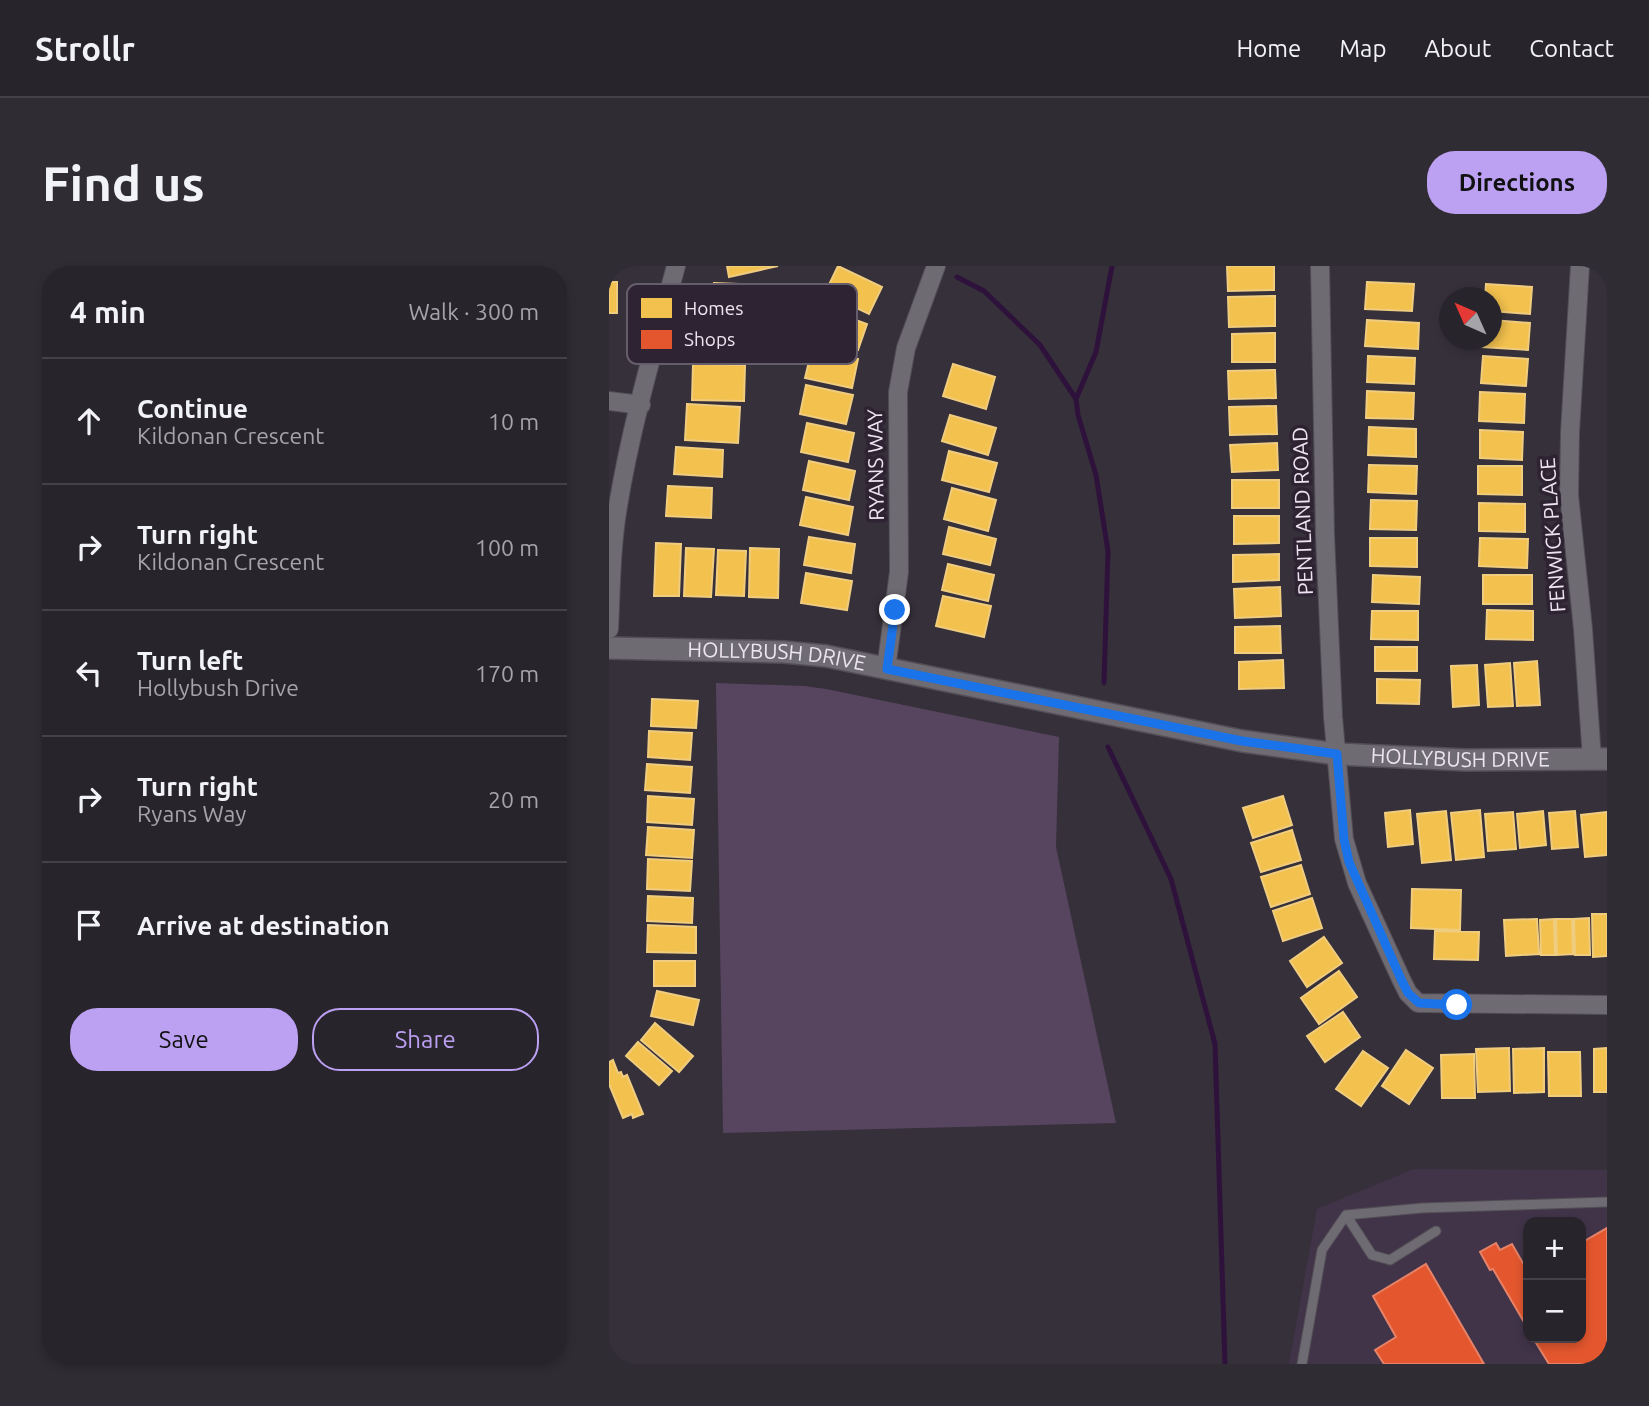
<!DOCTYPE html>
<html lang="en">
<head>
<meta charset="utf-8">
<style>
  :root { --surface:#28242c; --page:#302c34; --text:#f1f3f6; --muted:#a5a4a9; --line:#444148; --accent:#bca0f2 }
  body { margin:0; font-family:Ubuntu,sans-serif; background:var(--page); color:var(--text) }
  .controls { position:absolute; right:21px; bottom:21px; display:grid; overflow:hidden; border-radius:14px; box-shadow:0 4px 10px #0003 }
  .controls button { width:63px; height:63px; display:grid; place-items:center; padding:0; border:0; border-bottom:2px solid var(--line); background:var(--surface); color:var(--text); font:35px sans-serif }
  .compass { position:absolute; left:830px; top:21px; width:63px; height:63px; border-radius:50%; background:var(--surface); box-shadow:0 4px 10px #0003; rotate:315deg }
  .stop { position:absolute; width:21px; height:21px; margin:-16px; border:5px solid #1a73e8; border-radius:50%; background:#fff }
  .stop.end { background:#1a73e8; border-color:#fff; box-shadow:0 2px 7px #0008 }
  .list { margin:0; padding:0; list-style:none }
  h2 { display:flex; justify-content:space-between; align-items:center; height:91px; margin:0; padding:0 28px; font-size:30px }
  h2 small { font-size:23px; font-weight:400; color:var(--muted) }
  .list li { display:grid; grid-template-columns:46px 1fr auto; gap:21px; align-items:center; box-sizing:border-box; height:126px; padding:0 28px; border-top:2px solid var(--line) }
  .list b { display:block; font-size:26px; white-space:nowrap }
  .list p { margin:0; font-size:23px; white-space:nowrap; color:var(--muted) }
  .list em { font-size:23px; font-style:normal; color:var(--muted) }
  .actions { display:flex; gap:14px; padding:21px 28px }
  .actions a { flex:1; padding:16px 0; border:2px solid var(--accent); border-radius:28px; text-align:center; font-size:24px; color:var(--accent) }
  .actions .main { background:var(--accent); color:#111 }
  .icon { flex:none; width:38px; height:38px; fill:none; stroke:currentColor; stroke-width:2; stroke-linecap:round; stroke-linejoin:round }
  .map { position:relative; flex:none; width:998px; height:1098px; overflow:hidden; border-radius:28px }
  header { display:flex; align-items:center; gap:42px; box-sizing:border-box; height:98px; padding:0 35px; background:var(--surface); border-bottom:2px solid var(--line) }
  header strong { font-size:33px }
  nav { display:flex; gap:38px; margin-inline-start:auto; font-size:24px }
  .intro { display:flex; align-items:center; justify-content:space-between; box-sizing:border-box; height:168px; padding:0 42px }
  h1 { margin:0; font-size:49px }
  .button { padding:18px 32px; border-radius:28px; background:var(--accent); color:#111; font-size:24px; font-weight:700 }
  main { display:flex; gap:42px; padding:0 42px }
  aside { flex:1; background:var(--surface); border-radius:28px; box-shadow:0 4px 10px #0003 }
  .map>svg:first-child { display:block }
  .built { fill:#413449; fill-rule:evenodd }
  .green { fill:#574560 }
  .homes { fill:#f2c14e; stroke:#f0cc7f; stroke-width:2 }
  .shops { fill:#e4572e; stroke:#e68268; stroke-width:2 }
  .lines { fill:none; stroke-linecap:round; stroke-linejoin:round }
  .stream { stroke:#2e123b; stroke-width:5 }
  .service-casing { stroke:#534e56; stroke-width:11 }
  .minor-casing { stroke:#534e56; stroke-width:20 }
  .tertiary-casing { stroke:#534e56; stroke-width:24 }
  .service { stroke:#6f6b72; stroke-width:9 }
  .minor { stroke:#6f6b72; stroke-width:18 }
  .tertiary { stroke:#6f6b72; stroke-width:21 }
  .route { stroke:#1a73e8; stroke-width:9 }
  .labels { text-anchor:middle; stroke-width:7; stroke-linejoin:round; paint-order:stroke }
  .street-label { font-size:21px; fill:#ece5f0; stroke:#2d2333 }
  .key { fill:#2d2333; stroke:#665d6c; stroke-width:2 }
  .key-label { font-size:19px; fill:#ece5f0 }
</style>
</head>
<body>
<header>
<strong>Strollr</strong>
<nav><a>Home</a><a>Map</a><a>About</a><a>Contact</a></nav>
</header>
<div class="intro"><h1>Find us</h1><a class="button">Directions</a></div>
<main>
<aside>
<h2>4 min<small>Walk · 300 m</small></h2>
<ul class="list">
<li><svg class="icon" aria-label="ahead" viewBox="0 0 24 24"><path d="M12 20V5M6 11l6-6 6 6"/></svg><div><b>Continue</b><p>Kildonan Crescent</p></div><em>10 m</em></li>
<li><svg class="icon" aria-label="right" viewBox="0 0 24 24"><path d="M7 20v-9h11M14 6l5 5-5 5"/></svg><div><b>Turn right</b><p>Kildonan Crescent</p></div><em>100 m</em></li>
<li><svg class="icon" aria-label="left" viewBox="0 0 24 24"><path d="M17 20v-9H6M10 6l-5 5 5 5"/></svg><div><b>Turn left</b><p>Hollybush Drive</p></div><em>170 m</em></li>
<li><svg class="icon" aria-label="right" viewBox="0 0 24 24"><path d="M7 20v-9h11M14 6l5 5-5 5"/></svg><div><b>Turn right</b><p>Ryans Way</p></div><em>20 m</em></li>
<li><svg class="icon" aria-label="arrive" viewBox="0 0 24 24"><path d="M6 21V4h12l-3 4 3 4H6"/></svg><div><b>Arrive at destination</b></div></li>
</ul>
<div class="actions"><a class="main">Save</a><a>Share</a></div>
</aside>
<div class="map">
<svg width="998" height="1098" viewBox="0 0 998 1098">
  <rect width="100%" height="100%" fill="#36303a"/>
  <path class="built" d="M805 903 998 904V1098H680L708 943ZM919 956H972V1072H919Z"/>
  <path class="green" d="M107 417 195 420 217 423 450 471 447 581 507 857 114 867Z"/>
  <path class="homes" d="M118 0H169L120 11Z
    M229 0 273 21 260 48 216 27Z
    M618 0H665V24L619 25Z
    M0 16H8V47H0Z
    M758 16 805 18 803 45 756 43Z
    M105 17 156 19 155 56 103 53Z
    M877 18 923 21 921 48 883 45V32H876Z
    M666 30V60L620 61 619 31Z
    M211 41 258 58 249 84 201 67Z
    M758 54 810 57 809 83 756 80Z
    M883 54 921 57 919 84 873 81V74H883Z
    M666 67V96H623V68Z
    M203 83 249 93 243 122 196 112Z
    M759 90 806 92 805 118 758 116Z
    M874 90 919 93 917 120 872 117Z
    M84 98 136 99 135 135 83 134Z
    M344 98 386 111 377 143 334 130Z
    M666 104 667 132 620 133 619 105Z
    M197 119 244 129 237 158 191 148Z
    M758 125 805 127 804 153 757 152Z
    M871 126 916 128 915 157 870 155Z
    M78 138 131 141 129 177 76 174Z
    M667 140 668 168 621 169 620 141Z
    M341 149 387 162 379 189 333 175Z
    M198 157 245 167 239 196 192 186Z
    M760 161 807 163V191L759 189Z
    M871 164 914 166 913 194 871 192Z
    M668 177 669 204 623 206 621 179Z
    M67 181 114 184 113 211 65 208Z
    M340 185 388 197 380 226 333 214Z
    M200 195 246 205 240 234 194 224Z
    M760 199 808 200 807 228 759 226Z
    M869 200H913V229L869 228Z
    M623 214H670V242H623Z
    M59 220 103 222 102 252 57 250Z
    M343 222 387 234 379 265 335 253Z
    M197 231 244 241 239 269 191 259Z
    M762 234 808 235 807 264 761 263Z
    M870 237 916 238V266L870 265Z
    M625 250H670V277L625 278Z
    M340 261 387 273 381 299 334 288Z
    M200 271 246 278 242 307 195 299Z
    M761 272H808V301L761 300Z
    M871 272 919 273 918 302 870 300Z
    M47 277 72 278 70 330H45Z
    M77 282 105 283 102 331 75 330Z
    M141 282 170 283 169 332 140 331Z
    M109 284 137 285 135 330 107 329Z
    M670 288V314L624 316V289Z
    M339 298 385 309 379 335 333 324Z
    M197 307 243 315 238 344 192 337Z
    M764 309 811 311 810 338 763 336Z
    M874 309H923V338H874Z
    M671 321 672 350 626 352 625 323Z
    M334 330 382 340 375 371 327 360Z
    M878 344 924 345V374L877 373Z
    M763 345H809V374L762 373Z
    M671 360 672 387H626V361Z
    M766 381H808V405H766Z
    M674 394 675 422 630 423V396Z
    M928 395 931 439 908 440 905 397Z
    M901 397 904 440 879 441 876 399Z
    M868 399 870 439 844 441 842 400Z
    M768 413 811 414 810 438 768 437Z
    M43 433 89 435 87 462 42 460Z
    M40 465 83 467 81 494 39 491Z
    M38 498 83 501 81 527 36 524Z
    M39 530 85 533 83 559 38 556Z
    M674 530 683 559 644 572 634 542Z
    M801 544 804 578 779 581 776 547Z
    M871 544 875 591 847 594 842 547Z
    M837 545 842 594 813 597 808 548Z
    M934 545 937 579 911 582 908 548Z
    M966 545 969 581 943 583 940 547Z
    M904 546 907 583 879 585 876 548Z
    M998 546V589L976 591 972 549Z
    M39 561 85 564 83 592 37 589Z
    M683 564 692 594 652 606 642 577Z
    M39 593 83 595 81 625 38 623Z
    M692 599 701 628 662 641 652 611Z
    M803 623 852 624 851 664 802 662Z
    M39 630 84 632 83 657 38 655Z
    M703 632 713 662 674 675 664 645Z
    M983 648H998V690L984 691Z
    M980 652 981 689H966L965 653Z
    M928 653 930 688 897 690 895 654Z
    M945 653 946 689H932L931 654Z
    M947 653H963L964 688 948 689Z
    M39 659 87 661V687L38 686Z
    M826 665 870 666 869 694 825 693Z
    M715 671 733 697 698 721 681 695Z
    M45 695H86V720H45Z
    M730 705 748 731 710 758 692 732Z
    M48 725 90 734 84 759 42 750Z
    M734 746 751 771 716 796 698 770Z
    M46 757 84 790 70 806 32 774Z
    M29 776 63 805 50 819 17 790Z
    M900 782 901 825 869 826 867 783Z
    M935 782V826L905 827 904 783Z
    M998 782V826H985V783Z
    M797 784 824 802 800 838 773 820Z
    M754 785 779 802 752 840 727 823Z
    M939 786H971L972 830H940Z
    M865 788 866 832H833L832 789Z
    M4 794 9 807 12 806 14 811 18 809 34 848 24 852 23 848 14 852 0 818V796Z"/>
  <path class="shops" d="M998 962V1098H940L924 1072H972V977Z
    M887 977 891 984 903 978 919 1006V1063L884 1003 881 1004 871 986Z
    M817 998 875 1098H775L766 1084 787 1071 764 1030Z"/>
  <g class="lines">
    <path class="stream" d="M348 11 375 25 431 79 467 133 469 149 487 209 499 285 495 417
      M467 133 487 86 503 0
      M499 481 562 613 606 778 616 1098"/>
    <g class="service-casing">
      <path id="service" d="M737 949 763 989 781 994 827 965
        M693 1098 713 984 737 949 813 942 998 936"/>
    </g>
    <g class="minor-casing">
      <path id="minor" d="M711 0 716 269 724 451 735 573 748 617 792 713 799 727 809 737 998 739
        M971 0 961 166 960 229 974 363 983 493
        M0 135 32 139
        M0 363C2 322 2 281 9 240 22 160 46 78 67 0
        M277 403 290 306 289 126 297 82 327 0"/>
    </g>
    <g class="tertiary-casing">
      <g id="tertiary">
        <path id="s1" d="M0 382 175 386 217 390 633 475 728 488 857 494 998 493"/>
      </g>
    </g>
    <use href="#service" class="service"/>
    <use href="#minor" class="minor"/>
    <use href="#tertiary" class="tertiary"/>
  </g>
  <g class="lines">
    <path class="route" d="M286 344 278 403 633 475 728 488 735 573 740 596 792 713 799 727 810 737 848 739"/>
  </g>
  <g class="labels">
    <g class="street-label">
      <text transform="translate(267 199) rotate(-91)" y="7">RYANS WAY</text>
      <text transform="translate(694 245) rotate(-92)" y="7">PENTLAND ROAD</text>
      <text transform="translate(944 269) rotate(-94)" y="7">FENWICK PLACE</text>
      <text dy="7" stroke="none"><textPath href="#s1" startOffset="168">HOLLYBUSH DRIVE</textPath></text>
      <text dy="7" stroke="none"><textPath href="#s1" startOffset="861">HOLLYBUSH DRIVE</textPath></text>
    </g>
  </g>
  <rect x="18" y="18" width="230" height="80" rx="10" class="key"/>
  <rect x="32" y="32" width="31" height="20" fill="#f2c14e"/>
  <rect x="32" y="64" width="31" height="19" fill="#e4572e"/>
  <g class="key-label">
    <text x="75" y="49">Homes</text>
    <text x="75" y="80">Shops</text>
  </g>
</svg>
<div class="controls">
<button>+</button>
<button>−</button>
</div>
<svg class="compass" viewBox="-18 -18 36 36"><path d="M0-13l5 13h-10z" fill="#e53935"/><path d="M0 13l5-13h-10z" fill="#a5a4a9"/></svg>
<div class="stop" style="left:848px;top:739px"></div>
<div class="stop end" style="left:286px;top:344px"></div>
</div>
</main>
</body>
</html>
